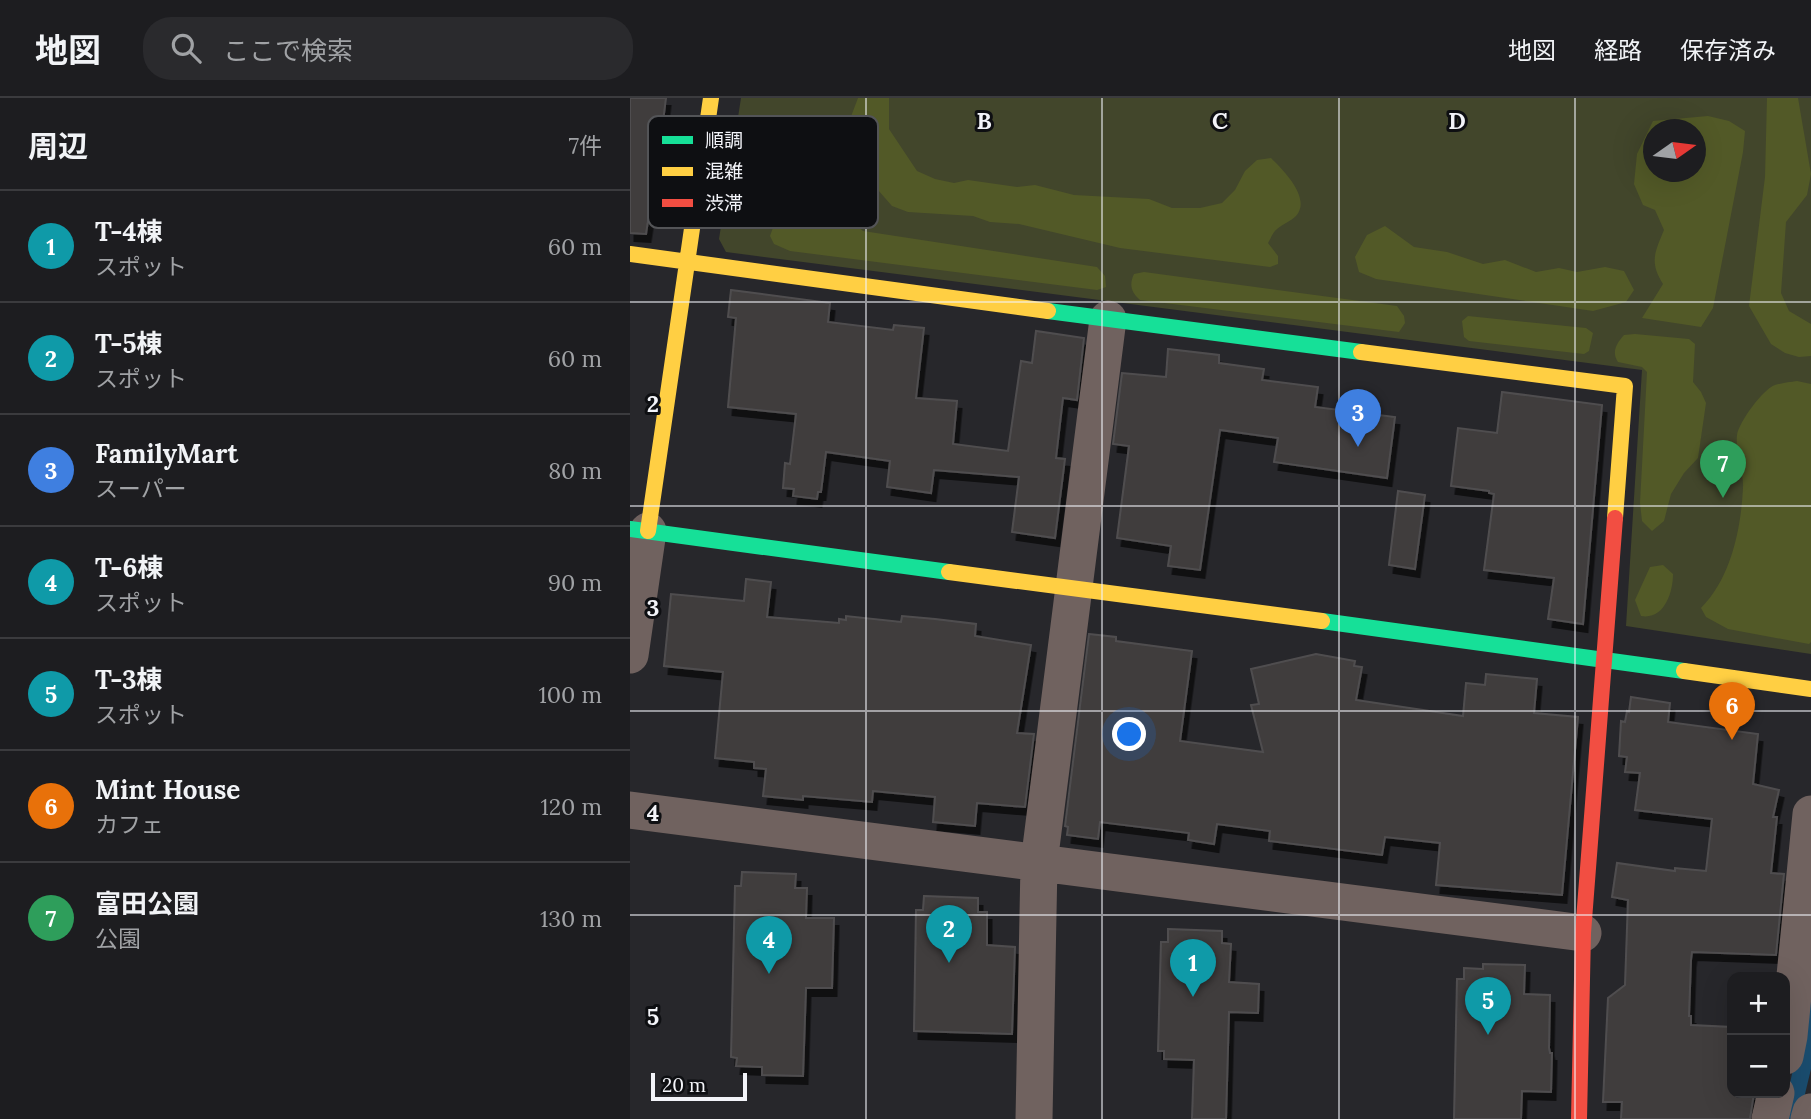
<!DOCTYPE html>
<html lang="ja">
<head>
<meta charset="utf-8">
<style>
  :root { --surface:#1d1d20; --page:#2a2a2d; --text:#f1f3f6; --muted:#a0a2a5; --line:#3b3b3e; --accent:#1a73e8 }
  body { margin:0; font-family:Lora,"Noto Sans JP",serif; background:var(--page); color:var(--text) }
  .controls { position:absolute; right:21px; bottom:21px; display:grid; overflow:hidden; border-radius:14px; box-shadow:0 7px 28px #0002 }
  .controls button { width:63px; height:63px; display:grid; place-items:center; padding:0; border:0; border-bottom:2px solid var(--line); background:var(--surface); color:var(--text); font:35px sans-serif }
  .compass { position:absolute; left:1013px; top:21px; width:63px; height:63px; border-radius:50%; background:var(--surface); box-shadow:0 7px 28px #0002; rotate:76deg }
  .scale { position:absolute; left:21px; bottom:18px; width:96px; box-sizing:border-box; padding-left:7px; border:4px solid #f3f4f9; border-top:0; font-size:19px; line-height:24px; white-space:nowrap; color:#f3f4f9; -webkit-text-stroke:5px #0e0f12; paint-order:stroke }
  .you { position:absolute; left:500px; top:637px; width:24px; height:24px; margin:-18px; border:5px solid #fff; border-radius:50%; background:#1a73e8; box-shadow:0 0 0 10px #1a73e833 }
  .badge { display:grid; place-items:center; width:46px; height:46px; border-radius:50%; background:var(--accent); color:#fff; font-size:23px; font-weight:700 }
  .pin { position:absolute; translate:-50% -58px; filter:drop-shadow(0 2px 4px #0008) }
  .pin::after { content:''; position:absolute; top:37px; width:24px; height:21px; background:inherit; clip-path:polygon(0 0,100% 0,50% 100%) }
  .list { margin:0; padding:0; list-style:none }
  h2 { display:flex; justify-content:space-between; align-items:center; height:91px; margin:0; padding:0 28px; font-size:30px }
  h2 small { font-size:23px; font-weight:400; color:var(--muted) }
  .list li { display:grid; grid-template-columns:46px 1fr auto; gap:21px; align-items:center; box-sizing:border-box; height:112px; padding:0 28px; border-top:2px solid var(--line) }
  .list b { display:block; font-size:26px; white-space:nowrap }
  .list p { margin:0; font-size:23px; white-space:nowrap; color:var(--muted) }
  .list em { font-size:23px; font-style:normal; color:var(--muted) }
  .icon { flex:none; width:38px; height:38px; fill:none; stroke:currentColor; stroke-width:2; stroke-linecap:round; stroke-linejoin:round }
  .map { position:relative; flex:none; width:1181px; height:1021px; overflow:hidden }
  header { display:flex; align-items:center; gap:42px; box-sizing:border-box; height:98px; padding:0 35px; background:var(--surface); border-bottom:2px solid var(--line) }
  header strong { font-size:33px }
  nav { display:flex; gap:38px; margin-inline-start:auto; font-size:24px }
  .search { width:490px; height:63px; background:var(--page); display:flex; align-items:center; gap:18px; box-sizing:border-box; padding:0 24px; border-radius:28px; color:var(--muted); font-size:26px }
  main { display:flex }
  aside { flex:1; background:var(--surface) }
  .map>svg:first-child { display:block }
  .green { fill:#42462b; fill-rule:evenodd }
  .forest { fill:#525927; fill-rule:evenodd }
  .water { fill:#1a4c6e }
  .building { fill:#3f3d3e; stroke:#504e4f; stroke-width:2; filter:url(#shadow) }
  .lines { fill:none; stroke-linecap:round; stroke-linejoin:round }
  .street { stroke:#70625f; stroke-width:37 }
  .fast { stroke:#16e098; stroke-width:16 }
  .slow { stroke:#ffcf43; stroke-width:16 }
  .jam { stroke:#f24e42; stroke-width:16 }
  .grid { fill:none; stroke:#f3f4f9; stroke-width:2; stroke-opacity:0.55 }
  .key { fill:#0e0f12; stroke:#535457; stroke-width:2 }
  .key-label { font-size:19px; fill:#f3f4f9 }
  .grid-label { font-size:23px; text-anchor:middle; font-weight:bold; fill:#f3f4f9; stroke:#0e0f12; stroke-width:6; stroke-linejoin:round; paint-order:stroke }
</style>
</head>
<body>
<header>
<strong>地図</strong>
<div class="search"><svg class="icon" aria-label="search" viewBox="0 0 24 24"><circle cx="10" cy="10" r="6"/><path d="M15 15l6 6"/></svg>ここで検索</div>
<nav><a>地図</a><a>経路</a><a>保存済み</a></nav>
</header>
<main>
<aside>
<h2>周辺<small>7件</small></h2>
<ul class="list">
<li><span class="badge" style="background:#0f9aa8">1</span><div><b>T-4棟</b><p>スポット</p></div><em>60 m</em></li>
<li><span class="badge" style="background:#0f9aa8">2</span><div><b>T-5棟</b><p>スポット</p></div><em>60 m</em></li>
<li><span class="badge" style="background:#3f7fe0">3</span><div><b>FamilyMart</b><p>スーパー</p></div><em>80 m</em></li>
<li><span class="badge" style="background:#0f9aa8">4</span><div><b>T-6棟</b><p>スポット</p></div><em>90 m</em></li>
<li><span class="badge" style="background:#0f9aa8">5</span><div><b>T-3棟</b><p>スポット</p></div><em>100 m</em></li>
<li><span class="badge" style="background:#e8710a">6</span><div><b>Mint House</b><p>カフェ</p></div><em>120 m</em></li>
<li><span class="badge" style="background:#2e9e5b">7</span><div><b>富田公園</b><p>公園</p></div><em>130 m</em></li>
</ul>
</aside>
<div class="map">
<svg width="1181" height="1021" viewBox="0 0 1181 1021">
  <defs>
    <filter id="shadow"><feDropShadow dx="4.5" dy="8" stdDeviation="0" flood-color="#0009"/></filter>
  </defs>
  <rect width="100%" height="100%" fill="#27272b"/>
  <path class="green" d="M111 0H1181V556L996 528 1012 272 96 154 89 141ZM1024 32H1066V74H1024Z"/>
  <path class="forest" d="M228 0H259V31L287 73 305 81 324 85 338 82 387 89 405 87 444 97 519 101 542 110H570L592 105 605 92 615 73 627 62 641 60C653 72 682 100 666 118 661 123 653 126 647 131 643 134 641 140 638 145L648 158V166L640 169 490 150 389 126 360 124 343 118 278 114 262 108 234 76 217 29Z
    M1137 0H1168L1181 76 1177 97 1156 124 1151 195 1159 213 1181 226V258L1169 259 1155 255 1141 246 1119 208 1135 79Z
    M1078 18 1099 23 1115 33 1113 54 1083 210 1071 229 1012 220 1033 186C1019 164 1025 154 1034 132L1025 112 1013 107 1004 86 1007 56 1023 23ZM1024 32H1066V74H1024Z
    M194 91C209 105 218 121 233 133L467 169 475 178 476 189 467 192 160 153 144 146 140 138 146 121 180 95Z
    M755 128 784 149 817 154 853 166 875 162 906 174 929 170 947 174 975 169 994 173 1004 192 996 204 963 213 746 181 729 174 725 159 737 137Z
    M514 174 767 208 774 218 775 225 769 234 510 202C501 194 499 187 504 176Z
    M838 218 956 230 963 235 959 253 954 256 839 243 834 239 832 223Z
    M1005 236 1059 241 1065 246 1063 284 1071 294 1076 305 1068 360 1054 375 1041 396 1034 423 1022 433 1012 423 1010 405 1017 274 1012 269 988 264C981 254 987 245 994 237Z
    M1167 283 1181 286V544L1179 546 1098 531 1076 519 1071 510C1101 480 1111 431 1113 390 1114 373 1105 355 1107 337 1109 324 1133 291 1145 287 1152 285 1160 284 1167 283Z
    M1033 467 1043 476C1043 495 1034 522 1011 518L1005 502 1020 469Z"/>
  <path class="water" d="M1181 836V971L1169 1021H1152L1170 940Z"/>
  <path class="building" d="M0 0H36L32 31 36 32 31 65 27 64 16 136 0 135Z
    M101 192 200 205 198 224 263 232 264 227 294 230 286 300 327 303 323 346 378 353 391 263 402 265 406 233 454 240 447 302 433 300 426 360 435 361 425 440 382 434 389 379 304 372 301 395 257 389 260 363 196 354 191 394H188L187 401 163 398 164 391 153 390 155 365 160 366 166 316 98 309 106 220 98 219Z
    M538 251 589 257V265L634 271 632 282 688 289 685 309 765 319 757 380 644 364 648 340 590 332 570 472 538 468 541 448 487 440 499 348 483 346 492 275 536 279Z
    M872 294 972 307 953 526 918 521 924 480 854 472 864 396 859 395V393L821 388 828 330 867 335Z
    M768 393 795 397 785 471 759 467Z
    M116 481 141 484 137 519 209 525V521L216 522V518L271 524 272 518 305 521 346 526 345 538 401 547 387 635 404 636 395 709 347 705 345 728 303 724 305 699 243 693 242 704 173 698V702L133 698 136 671 124 670V664L85 660 93 574 34 568 41 496 114 503Z
    M459 536 486 539V543L562 553 550 643 633 654 621 607 629 606 621 571 686 556 725 563 724 568 732 569 726 602 833 618 836 585 855 587 856 576 907 581 904 615 948 619 932 797 806 787 810 745 755 739 752 757 639 743 640 733 587 726 584 746 558 742 559 735 470 724 468 741 437 737 438 729 435 728Z
    M1001 599 1040 605 1038 624 1128 636 1123 686 1149 692 1143 719H1147L1141 775 1154 776 1146 857 1062 854 1061 862 1059 918H1061V927L1102 929V995H1124L1120 1021H991L992 1004H973L978 900 995 887 998 802 982 799 987 765 1045 773V770L1076 773 1082 721 1005 712 1010 675 995 674 997 659 989 658 991 623 995 624 997 613 999 614Z
    M112 774 166 776 165 790H177L176 820H204L202 890H176L173 978 132 977V969L106 968 107 960 101 959 105 788H111Z
    M294 798 348 800V814H357V847L385 849 382 936 284 933 286 812H293Z
    M538 831 592 833V845L601 846 599 884 629 886 628 915 599 914 596 1021H562L564 962 534 961V953H528L531 844H538Z
    M853 866 895 867 894 896 920 897 919 950 920 955H922L921 994 892 993 891 1021H824L827 881H834V870L853 871Z"/>
  <g class="lines">
    <path class="street" d="M0 557 18 433
      M0 712 953 835
      M1155 958 1159 938 1181 716
      M404 1021 409 765 478 221
      M1140 1021 1146 995
      M1179 1021 1181 1014"/>
    <path class="fast" d="M418 213 731 254
      M0 431 319 474
      M692 523 1054 573"/>
    <path class="slow" d="M0 156 418 213
      M731 254 995 288 985 420
      M18 433 81 0
      M319 474 692 523
      M1054 573 1181 591"/>
    <path class="jam" d="M949 1021 953 835 985 420"/>
  </g>
  <path class="grid" d="M236 0V1021M472 0V1021M709 0V1021M945 0V1021M0 204H1181M0 408H1181M0 613H1181M0 817H1181"/>
  <rect x="18" y="18" width="230" height="112" rx="10" class="key"/>
  <rect x="32" y="38" width="31" height="8" fill="#16e098"/>
  <rect x="32" y="69" width="31" height="9" fill="#ffcf43"/>
  <rect x="32" y="101" width="31" height="8" fill="#f24e42"/>
  <g class="key-label">
    <text x="75" y="49">順調</text>
    <text x="75" y="80">混雑</text>
    <text x="75" y="112">渋滞</text>
  </g>
  <g class="grid-label">
    <text x="354" y="31">B</text>
    <text x="590" y="31">C</text>
    <text x="827" y="31">D</text>
    <text x="23" y="314">2</text>
    <text x="23" y="518">3</text>
    <text x="23" y="723">4</text>
    <text x="23" y="927">5</text>
  </g>
</svg>
<div class="controls">
<button>+</button>
<button>−</button>
</div>
<svg class="compass" viewBox="-18 -18 36 36"><path d="M0-13l5 13h-10z" fill="#e53935"/><path d="M0 13l5-13h-10z" fill="#a0a2a5"/></svg>
<div class="scale">20 m</div>
<div class="you"></div>
<div class="pin badge" style="left:563px;top:899px;background:#0f9aa8">1</div>
<div class="pin badge" style="left:319px;top:865px;background:#0f9aa8">2</div>
<div class="pin badge" style="left:728px;top:349px;background:#3f7fe0">3</div>
<div class="pin badge" style="left:139px;top:876px;background:#0f9aa8">4</div>
<div class="pin badge" style="left:858px;top:937px;background:#0f9aa8">5</div>
<div class="pin badge" style="left:1102px;top:642px;background:#e8710a">6</div>
<div class="pin badge" style="left:1093px;top:400px;background:#2e9e5b">7</div>
</div>
</main>
</body>
</html>
